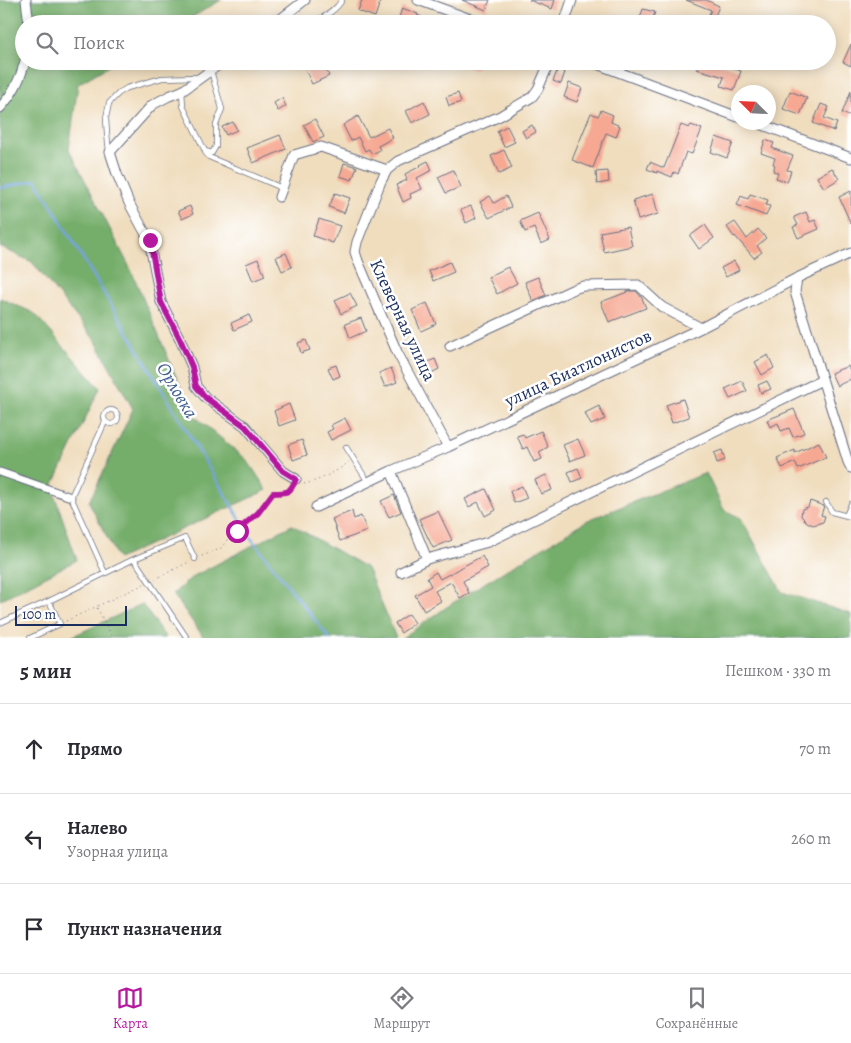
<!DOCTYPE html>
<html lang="ru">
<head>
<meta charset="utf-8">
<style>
  :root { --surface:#fff; --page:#f2f2f3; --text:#2b2b33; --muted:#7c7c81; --line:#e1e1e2; --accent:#b5179e }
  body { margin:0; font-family:Alegreya,serif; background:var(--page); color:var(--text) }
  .compass { position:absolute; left:731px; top:85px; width:45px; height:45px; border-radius:50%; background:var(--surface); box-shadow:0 2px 12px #0003; rotate:294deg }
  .scale { position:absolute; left:15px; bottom:12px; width:112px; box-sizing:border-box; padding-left:5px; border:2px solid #1b2f5e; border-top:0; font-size:14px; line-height:18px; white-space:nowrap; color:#1b2f5e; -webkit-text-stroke:4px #fff; paint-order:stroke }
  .stop { position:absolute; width:15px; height:15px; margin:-11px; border:4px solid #b5179e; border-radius:50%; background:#fff }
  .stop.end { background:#b5179e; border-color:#fff; box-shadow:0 1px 5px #0008 }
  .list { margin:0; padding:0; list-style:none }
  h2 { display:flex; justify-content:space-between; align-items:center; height:65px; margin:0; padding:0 20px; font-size:21px }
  h2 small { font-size:16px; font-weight:400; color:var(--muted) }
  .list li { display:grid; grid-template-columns:32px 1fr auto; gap:15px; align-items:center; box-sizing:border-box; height:90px; padding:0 20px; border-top:1px solid var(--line) }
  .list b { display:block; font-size:19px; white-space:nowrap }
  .list p { margin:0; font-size:16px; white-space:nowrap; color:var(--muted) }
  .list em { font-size:16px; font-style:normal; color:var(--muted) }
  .icon { flex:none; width:28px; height:28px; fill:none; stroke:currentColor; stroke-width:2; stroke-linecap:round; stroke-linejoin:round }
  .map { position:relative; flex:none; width:851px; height:638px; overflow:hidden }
  .search { position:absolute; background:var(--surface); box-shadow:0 2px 12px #0003; left:15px; right:15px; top:15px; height:55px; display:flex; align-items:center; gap:12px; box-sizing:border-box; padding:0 18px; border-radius:28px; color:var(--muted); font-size:19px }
  .sheet { height:335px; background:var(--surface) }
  nav { display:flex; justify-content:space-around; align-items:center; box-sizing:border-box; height:70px; border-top:1px solid var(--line); background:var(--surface); font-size:14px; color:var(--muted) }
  nav a { display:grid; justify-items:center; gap:2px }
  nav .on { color:var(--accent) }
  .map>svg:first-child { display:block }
  .forest { fill:#75ad6b; stroke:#486e64 }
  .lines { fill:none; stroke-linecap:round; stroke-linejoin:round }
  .stream { stroke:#74a5de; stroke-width:2.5 }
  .building { fill:#f6a893 }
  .service-casing { stroke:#666c80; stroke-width:6 }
  .pedestrian-casing { stroke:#666c80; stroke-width:9 }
  .minor-casing { stroke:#666c80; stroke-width:11 }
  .path { stroke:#666c80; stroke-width:1; stroke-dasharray:1 4; stroke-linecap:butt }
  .service { stroke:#fff; stroke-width:4.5 }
  .pedestrian { stroke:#fff; stroke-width:7 }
  .minor { stroke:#fff; stroke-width:9 }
  .route { stroke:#b5179e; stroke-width:6 }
  .labels { text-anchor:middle; stroke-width:5; stroke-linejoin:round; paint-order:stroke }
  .street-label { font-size:18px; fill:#1b2f5e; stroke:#fff }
  .water-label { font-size:19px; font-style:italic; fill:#3f5e91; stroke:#fff }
</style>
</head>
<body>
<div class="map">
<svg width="851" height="638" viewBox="0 0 851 638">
  <rect width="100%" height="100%" fill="#fff"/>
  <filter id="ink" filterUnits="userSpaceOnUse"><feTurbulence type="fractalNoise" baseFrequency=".02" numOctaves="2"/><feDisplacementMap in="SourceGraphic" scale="10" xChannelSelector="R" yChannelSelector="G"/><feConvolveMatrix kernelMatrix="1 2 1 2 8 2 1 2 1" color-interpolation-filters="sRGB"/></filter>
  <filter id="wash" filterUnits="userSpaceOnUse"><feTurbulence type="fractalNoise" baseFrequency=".0096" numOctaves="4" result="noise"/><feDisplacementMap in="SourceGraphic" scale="20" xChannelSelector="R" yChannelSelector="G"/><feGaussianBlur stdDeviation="1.12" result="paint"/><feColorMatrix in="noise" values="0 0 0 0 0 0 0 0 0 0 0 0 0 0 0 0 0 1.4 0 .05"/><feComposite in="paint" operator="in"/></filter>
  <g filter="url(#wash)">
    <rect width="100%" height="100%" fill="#f0ddbe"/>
    <path class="forest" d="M0 0H221L181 24H24V61H117L78 84 69 149 131 270 192 414 247 460 267 490 118 559 89 502 133 409 95 340 32 262 0 247Z
      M0 298 34 313 100 388 52 488 77 560 0 600Z
      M706 473 724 510 741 518 782 592 851 614V638H402L460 598 588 520Z
      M292 525 367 568 396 638H204L173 594 192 577Z
      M142 604 166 638H69Z"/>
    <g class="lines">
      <path class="stream" d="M0 188 36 180 253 541 329 638"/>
    </g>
    <g id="blocks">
      <path class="building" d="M362 0H374L380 2 375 17 358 11Z
        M462 0H490L486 10Z
        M529 0H555L552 9Z
        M686 0H706L719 6 712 24H705L711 10Z
        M402 8 418 14 417 15 438 24H397Z
        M643 9 655 12 651 24H638Z
        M613 16 634 23 633 24H610Z
        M851 44V66L843 62Z
        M316 61H322L329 76 312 84 304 67Z
        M468 61H479L475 70 466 67Z
        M700 61H719V63L741 71 734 90 721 86 724 77 697 69Z
        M558 69 565 72 561 84 553 81Z
        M569 83 582 88 577 102 564 97Z
        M790 91 807 98 800 115 783 109Z
        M851 91V117L842 113Z
        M458 93 461 102 449 106 446 97Z
        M282 98 286 106 278 111 274 103Z
        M424 101 430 114 412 123 406 111Z
        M821 104 829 107 824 118 837 123 834 131 813 123Z
        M601 110 613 115 611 122 620 126 616 137 606 133 593 168 572 160 591 113 598 116Z
        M358 116 369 137 388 128 393 138 378 146 380 150 372 154 369 149 365 151 358 137 351 141 343 125Z
        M315 119 324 137 313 142 304 125Z
        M233 122 237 130 226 135 222 127Z
        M532 125 536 132 526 138 522 131Z
        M681 125 689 128 691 125 702 129 692 154 686 152 678 174 674 172 672 177 657 171V173L647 169 650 162 664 168Z
        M507 126 515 142 504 147 497 131Z
        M280 135 286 149 253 163 247 148Z
        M716 137 733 143 727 158 711 152Z
        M765 140 774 143 772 148 793 156 787 170 791 171 787 182 776 178 778 173 773 171 775 165 773 164 775 158 761 153Z
        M504 150 512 168 499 174 491 156Z
        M428 161 432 170 417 178 422 189 410 194 411 198 403 202 396 185 407 180 405 174 421 166 420 165Z
        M344 163 357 167 352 180 340 176Z
        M832 168 839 179 824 188 817 177Z
        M453 170 461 187 446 193 438 177Z
        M608 171 609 182 597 184 596 172Z
        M851 191V224L839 197Z
        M335 193 350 198 344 213 329 207Z
        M653 194 658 214 638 220 633 200Z
        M750 194 768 200 766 205 770 206 766 216 737 205 741 196 748 199Z
        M490 196 494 203 506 196 511 207 489 218 480 202Z
        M190 206 193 214 182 219 178 211Z
        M471 206 476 218 466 223 461 210Z
        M806 212 810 222 815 220 819 229 798 238 793 227 798 225 794 217Z
        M538 213 550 240 541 244 534 228 525 232 520 221Z
        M319 219 340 226 333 243 313 236Z
        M735 222 747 239 758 229 766 238 757 246 762 252 754 258 735 236 734 237 727 227Z
        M705 225 714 238 699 249 690 236Z
        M628 227 632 246 604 252 600 232Z
        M286 253 292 267 282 271 276 257Z
        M258 259 265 276 253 281 246 264Z
        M734 261 739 270 726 277 721 268Z
        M450 262 454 272 433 281 429 271Z
        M508 267 517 283 497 294 488 277Z
        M538 277 546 295 533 301 525 282Z
        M630 291H636L642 298 646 308 609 322 601 302Z
        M350 293 357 306 341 314 335 300Z
        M427 303 436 324 421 331 412 310Z
        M249 315 252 322 234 330 231 323Z
        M361 318 366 331 350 338 345 324Z
        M306 340 310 350 301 353 298 343Z
        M768 355 774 368 762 375 755 362Z
        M435 359 439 369 423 377 418 366Z
        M336 365 340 376 333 379 328 368Z
        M848 366 851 373V379L837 386 831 373Z
        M391 368 397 382 385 387 379 373Z
        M742 381 747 391 730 399 725 389Z
        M767 381 771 389 761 393 758 385Z
        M683 399 689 417 672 423 666 405Z
        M289 404 295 420 279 426 274 411Z
        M599 406 605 419 591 425 585 413Z
        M794 409 804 433 793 437 789 428 781 431 778 423 770 427 767 420Z
        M345 418 351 430 331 440 327 432 333 429 331 425Z
        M541 431 548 447 539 452 542 459 534 462 527 447 523 449 517 436 523 434 525 438Z
        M578 439 585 455 570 461 563 445Z
        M302 440 307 455 293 460 288 445Z
        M819 442 826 457 798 469 795 462 782 468 777 458 795 450V453Z
        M722 450 725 460 717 463 714 453Z
        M578 468 582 478 572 482 568 472Z
        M546 475 552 490 541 494 535 480Z
        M522 486 527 498 514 503 510 491Z
        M486 489 496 510 485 516 478 502 469 507 465 499Z
        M394 495 401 512 389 517 381 501Z
        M810 501 824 506 821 515 825 516 823 522 813 525 807 522 801 516 802 509 808 507Z
        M352 511 354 519 361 516 367 531 340 541 332 519Z
        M438 511 452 540 433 548 419 519Z
        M482 556 488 567 463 581 469 593 460 598 451 582 435 591 441 601 424 611 415 595 431 586 427 578 436 572 440 579Z
        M409 614 415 623 401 633 395 623Z"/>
    </g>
  </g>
  <g filter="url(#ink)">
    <use href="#blocks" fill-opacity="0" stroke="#666c80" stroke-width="1"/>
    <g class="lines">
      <g class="service-casing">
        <path id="service" d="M311 24C323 17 335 12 342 0
          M182 91 183 106 205 151 212 153 216 146V125L222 109 211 71
          M109 151 107 134 106 118 109 103 119 93 127 88 162 78 198 77
          M205 152 209 157 282 188
          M104 417a7 7 0 1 1 14 0a7 7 0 1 1-14 0Z
          M346 447 368 482
          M826 502 832 512 851 517
          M846 516 851 504
          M134 559 187 638
          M105 573 71 497 105 422
          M0 623 49 601 134 559 185 538 195 559
          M30 638 60 624 49 601"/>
      </g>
      <g class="pedestrian-casing">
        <path id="pedestrian" d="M0 472 71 497"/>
      </g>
      <g class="minor-casing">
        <path id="minor" d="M26 0 29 24
          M418 0 484 24
          M274 24 305 0
          M564 24 572 0
          M224 61 182 91 169 96 152 105 110 152 117 174 129 203 149 240 161 302 180 339 192 367 196 386 206 398 245 426 283 471 296 479
          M589 61 738 117
          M0 108C12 95 21 78 25 61
          M755 122 851 158
          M279 197 294 155 321 147 387 170
          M797 278 795 292 848 462 851 468
          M450 346 574 289 583 286 638 285 662 307 701 328
          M448 447 397 352 358 261 355 252 357 242 381 181 387 170 398 161 500 116 532 97 538 89 550 61
          M391 471 427 559
          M316 507 391 471 448 447 701 328 797 278 851 253
          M401 572 427 559 488 542 822 380"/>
      </g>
      <path class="path" d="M304 484C319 481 336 472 349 462
        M202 556 220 549 228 539 258 513 273 493C281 493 290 495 293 486
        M155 579 189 562
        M97 608 113 638
        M66 621 144 584"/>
      <use href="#service" class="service"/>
      <use href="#pedestrian" class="pedestrian"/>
      <use href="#minor" class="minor"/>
    </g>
  </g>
  <g class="lines" filter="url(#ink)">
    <path class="route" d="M150 240 161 302 180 339 192 367 196 386 206 398 245 426 283 471 296 479C290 493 288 493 273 493L258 513 237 531"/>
  </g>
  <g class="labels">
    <g class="street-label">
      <text transform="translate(403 320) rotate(65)" y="6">Клеверная улица</text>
      <text transform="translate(578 368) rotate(-25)" y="6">улица Биатлонистов</text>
    </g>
    <g class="water-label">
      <text transform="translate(178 390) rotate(59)" y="7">Орловка</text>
    </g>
  </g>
</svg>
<svg class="compass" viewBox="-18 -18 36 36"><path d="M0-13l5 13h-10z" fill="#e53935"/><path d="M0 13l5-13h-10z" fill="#7c7c81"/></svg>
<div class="scale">100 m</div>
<div class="stop" style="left:237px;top:531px"></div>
<div class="stop end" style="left:150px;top:240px"></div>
<div class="search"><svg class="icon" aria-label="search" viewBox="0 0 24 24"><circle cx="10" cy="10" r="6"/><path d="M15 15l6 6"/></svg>Поиск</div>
</div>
<section class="sheet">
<h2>5 мин<small>Пешком · 330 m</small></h2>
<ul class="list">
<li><svg class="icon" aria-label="ahead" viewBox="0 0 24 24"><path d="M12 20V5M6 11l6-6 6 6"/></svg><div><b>Прямо</b></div><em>70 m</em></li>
<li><svg class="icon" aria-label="left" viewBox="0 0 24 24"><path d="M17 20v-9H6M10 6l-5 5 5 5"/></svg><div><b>Налево</b><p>Узорная улица</p></div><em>260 m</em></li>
<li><svg class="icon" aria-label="arrive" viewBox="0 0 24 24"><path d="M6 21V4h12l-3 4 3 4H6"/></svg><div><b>Пункт назначения</b></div></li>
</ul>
</section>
<nav>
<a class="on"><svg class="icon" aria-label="map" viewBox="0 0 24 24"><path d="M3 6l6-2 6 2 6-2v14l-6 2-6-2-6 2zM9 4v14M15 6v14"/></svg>Карта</a>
<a><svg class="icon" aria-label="directions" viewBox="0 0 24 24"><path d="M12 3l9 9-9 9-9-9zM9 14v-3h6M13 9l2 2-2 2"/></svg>Маршрут</a>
<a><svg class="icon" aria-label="saved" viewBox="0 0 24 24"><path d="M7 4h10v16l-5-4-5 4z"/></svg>Сохранённые</a>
</nav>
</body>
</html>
